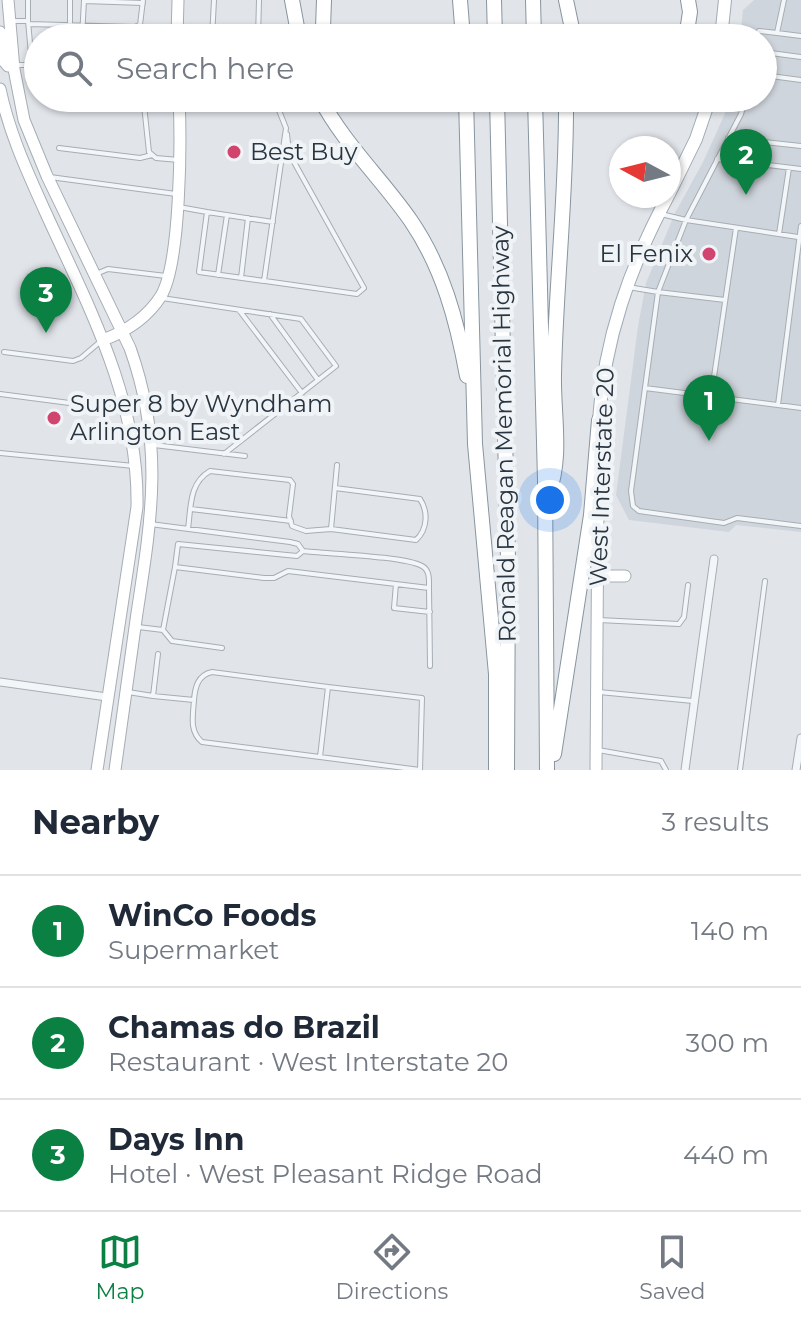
<!DOCTYPE html>
<html lang="en">
<head>
<meta charset="utf-8">
<style>
  :root { --surface:#fff; --page:#f6f6f7; --text:#1f2937; --muted:#747a83; --line:#e0e1e3; --accent:#0b8043 }
  body { margin:0; font-family:Montserrat,sans-serif; background:var(--page); color:var(--text) }
  .compass { position:absolute; left:609px; top:136px; width:72px; height:72px; border-radius:50%; background:var(--surface); box-shadow:0 2px 6px #0004; rotate:277deg }
  .you { position:absolute; left:550px; top:500px; width:28px; height:28px; margin:-20px; border:6px solid #fff; border-radius:50%; background:#1a73e8; box-shadow:0 0 0 12px #1a73e833 }
  .badge { display:grid; place-items:center; width:52px; height:52px; border-radius:50%; background:var(--accent); color:#fff; font-size:26px; font-weight:700 }
  .pin { position:absolute; translate:-50% -66px; filter:drop-shadow(0 2px 4px #0008) }
  .pin::after { content:''; position:absolute; top:42px; width:28px; height:24px; background:inherit; clip-path:polygon(0 0,100% 0,50% 100%) }
  .list { margin:0; padding:0; list-style:none }
  h2 { display:flex; justify-content:space-between; align-items:center; height:104px; margin:0; padding:0 32px; font-size:34px }
  h2 small { font-size:26px; font-weight:400; color:var(--muted) }
  .list li { display:grid; grid-template-columns:52px 1fr auto; gap:24px; align-items:center; box-sizing:border-box; height:112px; padding:0 32px; border-top:2px solid var(--line) }
  .list b { display:block; font-size:30px; white-space:nowrap }
  .list p { margin:0; font-size:26px; white-space:nowrap; color:var(--muted) }
  .list em { font-size:26px; font-style:normal; color:var(--muted) }
  .icon { flex:none; width:44px; height:44px; fill:none; stroke:currentColor; stroke-width:2; stroke-linecap:round; stroke-linejoin:round }
  .map { position:relative; flex:none; width:801px; height:770px; overflow:hidden }
  .search { position:absolute; background:var(--surface); box-shadow:0 2px 6px #0004; left:24px; right:24px; top:24px; height:88px; display:flex; align-items:center; gap:20px; box-sizing:border-box; padding:0 28px; border-radius:44px; color:var(--muted); font-size:30px }
  .sheet { height:440px; background:var(--surface) }
  nav { display:flex; justify-content:space-around; align-items:center; box-sizing:border-box; height:112px; border-top:2px solid var(--line); background:var(--surface); font-size:22px; color:var(--muted) }
  nav a { display:grid; justify-items:center; gap:4px }
  nav .on { color:var(--accent) }
  .map>svg:first-child { display:block }
  .built { fill:#cfd5dc }
  .lines { fill:none; stroke-linecap:round; stroke-linejoin:round }
  .lane-casing { stroke:#a6adb4; stroke-width:6 }
  .street-casing { stroke:#a6adb4; stroke-width:9 }
  .secondary-casing { stroke:#a6adb4; stroke-width:13 }
  .primary-casing { stroke:#a0acb6; stroke-width:14 }
  .highway-casing { stroke:#8895a0; stroke-width:16 }
  .lane { stroke:#f3f6f8; stroke-width:4 }
  .street { stroke:#f3f6f8; stroke-width:7 }
  .secondary { stroke:#fff; stroke-width:11 }
  .primary { stroke:#fff; stroke-width:12 }
  .highway { stroke:#fff; stroke-width:14 }
  .poi-dot { fill:#d0446e; stroke:#f0f4f7; stroke-width:3 }
  .labels { text-anchor:middle; stroke-width:8; stroke-linejoin:round; paint-order:stroke }
  .poi-label { font-size:24px; fill:#293541; stroke:#f0f4f7; text-anchor:start }
  .street-label { font-size:24px; fill:#293541; stroke:#f0f4f7 }
</style>
</head>
<body>
<div class="map">
<svg width="801" height="770" viewBox="0 0 801 770">
  <rect width="100%" height="100%" fill="#e1e5ea"/>
  <path class="built" d="M754 0H801V532L736 525 729 532 629 520 616 495 638 326 646 283 675 213 703 162 732 98H763V38H740L743 10Z"/>
  <g class="lines">
    <g class="lane-casing">
      <path id="lane" d="M28 0V21
        M84 1 143 3
        M10 21H28L32 65H16
        M29 24 134 27 140 25 143 0
        M70 25V0
        M777 33 801 36
        M82 38 84 0
        M212 38 214 0
        M258 38 259 0
        M754 38 759 31 777 33 784 0
        M763 52 801 57
        M38 66 32 65 34 79 38 84
        M763 75 801 80
        M129 98 138 99 144 105 149 152 156 158 179 160
        M144 105 177 104
        M728 138 801 146
        M59 148 140 158 152 155
        M717 159 801 169
        M50 177 176 194
        M179 207 207 212 199 272 264 281 286 128 274 98
        M207 212 273 222
        M661 214 686 220 798 237
        M779 234 789 168
        M96 274 108 269 166 276
        M218 275 227 215
        M241 278 248 218
        M265 281 357 294 364 288 289 153 287 134
        M628 287 658 292 631 491 633 506 639 511 724 523 737 518 801 526
        M162 298 301 319 336 366 224 454
        M725 300 658 292 686 220 741 114 746 98
        M239 310 302 393
        M270 314 318 380
        M4 352 73 361 81 358 101 341
        M645 388 801 408
        M0 394 85 405 91 403
        M711 397 736 228
        M108 404 122 401
        M778 405 801 226
        M154 445 245 456
        M0 453 134 466
        M191 509 291 521
        M150 524 290 542 298 544 303 551
        M188 529C191 507 189 483 210 471L290 480 293 484 289 516 292 526 306 531 331 529 337 465
        M331 529 416 540C428 529 428 511 420 499L335 488
        M175 567 178 544 297 556 303 551C328 554 403 556 422 566 430 570 429 580 429 588
        M396 584 394 608 430 612
        M599 620 679 624 684 617 688 585
        M138 627 163 630 175 567 264 578H274L288 571 429 588 430 666
        M163 630 172 641 222 648
        M128 692 153 696 158 654
        M599 692 693 701
        M153 696 194 700C193 716 189 731 202 742L320 757 328 687 212 672C198 675 195 687 194 700
        M598 750 661 761 666 770
        M320 757 420 770 422 698 328 687
        M740 770 765 581"/>
    </g>
    <g class="street-casing">
      <path id="street" d="M0 682 107 697
        M685 770 714 559
        M796 770 801 738"/>
    </g>
    <g class="secondary-casing">
      <path id="secondary" d="M8 0 14 69 24 120 47 176 130 348C164 443 152 516 137 613 130 665 122 718 115 770
        M0 32 3 60 8 66 13 65
        M177 38 178 0
        M0 89C9 132 26 169 44 209 88 306 139 398 137 507L97 770
        M103 340C127 331 147 318 161 296 181 262 181 140 179 98
        M597 576H625
        M596 770 598 503"/>
    </g>
    <g class="primary-casing">
      <path id="primary" d="M721 38 725 0
        M669 194 696 139 710 98
        M599 420C604 339 630 267 668 196"/>
    </g>
    <g class="highway-casing">
      <path id="highway" d="M292 0 299 38
        M324 0 323 28 327 38
        M460 0 463 38
        M494 0 495 38
        M533 0 534 38
        M566 0 574 38
        M686 38 690 12 688 0
        M320 98C344 144 382 179 411 221 443 268 457 321 467 376
        M466 98 475 444 496 674V770
        M497 98 508 560 507 770
        M535 98 545 480 547 770
        M548 495C563 457 553 414 554 374 556 281 567 190 566 98
        M554 754 591 515 599 420"/>
    </g>
    <use href="#lane" class="lane"/>
    <use href="#street" class="street"/>
    <use href="#secondary" class="secondary"/>
    <use href="#primary" class="primary"/>
    <use href="#highway" class="highway"/>
  </g>
  <g class="poi-dot">
    <circle cx="234" cy="152" r="8"/>
    <circle cx="709" cy="254" r="8"/>
    <circle cx="54" cy="418" r="8"/>
  </g>
  <g class="labels">
    <g class="poi-label">
      <text x="250" y="160">Best Buy</text>
      <text x="693" y="262" text-anchor="end">El Fenix</text>
      <text x="70" y="412">Super 8 by Wyndham<tspan x="70" dy="28">Arlington East</tspan></text>
    </g>
    <g class="street-label">
      <text transform="translate(504 434) rotate(-91)" y="8">Ronald Reagan Memorial Highway</text>
      <text transform="translate(602 477) rotate(-88)" y="8">West Interstate 20</text>
    </g>
  </g>
</svg>
<svg class="compass" viewBox="-18 -18 36 36"><path d="M0-13l5 13h-10z" fill="#e53935"/><path d="M0 13l5-13h-10z" fill="#747a83"/></svg>
<div class="you"></div>
<div class="pin badge" style="left:709px;top:441px">1</div>
<div class="pin badge" style="left:746px;top:195px">2</div>
<div class="pin badge" style="left:46px;top:333px">3</div>
<div class="search"><svg class="icon" aria-label="search" viewBox="0 0 24 24"><circle cx="10" cy="10" r="6"/><path d="M15 15l6 6"/></svg>Search here</div>
</div>
<section class="sheet">
<h2>Nearby<small>3 results</small></h2>
<ul class="list">
<li><span class="badge">1</span><div><b>WinCo Foods</b><p>Supermarket</p></div><em>140 m</em></li>
<li><span class="badge">2</span><div><b>Chamas do Brazil</b><p>Restaurant · West Interstate 20</p></div><em>300 m</em></li>
<li><span class="badge">3</span><div><b>Days Inn</b><p>Hotel · West Pleasant Ridge Road</p></div><em>440 m</em></li>
</ul>
</section>
<nav>
<a class="on"><svg class="icon" aria-label="map" viewBox="0 0 24 24"><path d="M3 6l6-2 6 2 6-2v14l-6 2-6-2-6 2zM9 4v14M15 6v14"/></svg>Map</a>
<a><svg class="icon" aria-label="directions" viewBox="0 0 24 24"><path d="M12 3l9 9-9 9-9-9zM9 14v-3h6M13 9l2 2-2 2"/></svg>Directions</a>
<a><svg class="icon" aria-label="saved" viewBox="0 0 24 24"><path d="M7 4h10v16l-5-4-5 4z"/></svg>Saved</a>
</nav>
</body>
</html>
